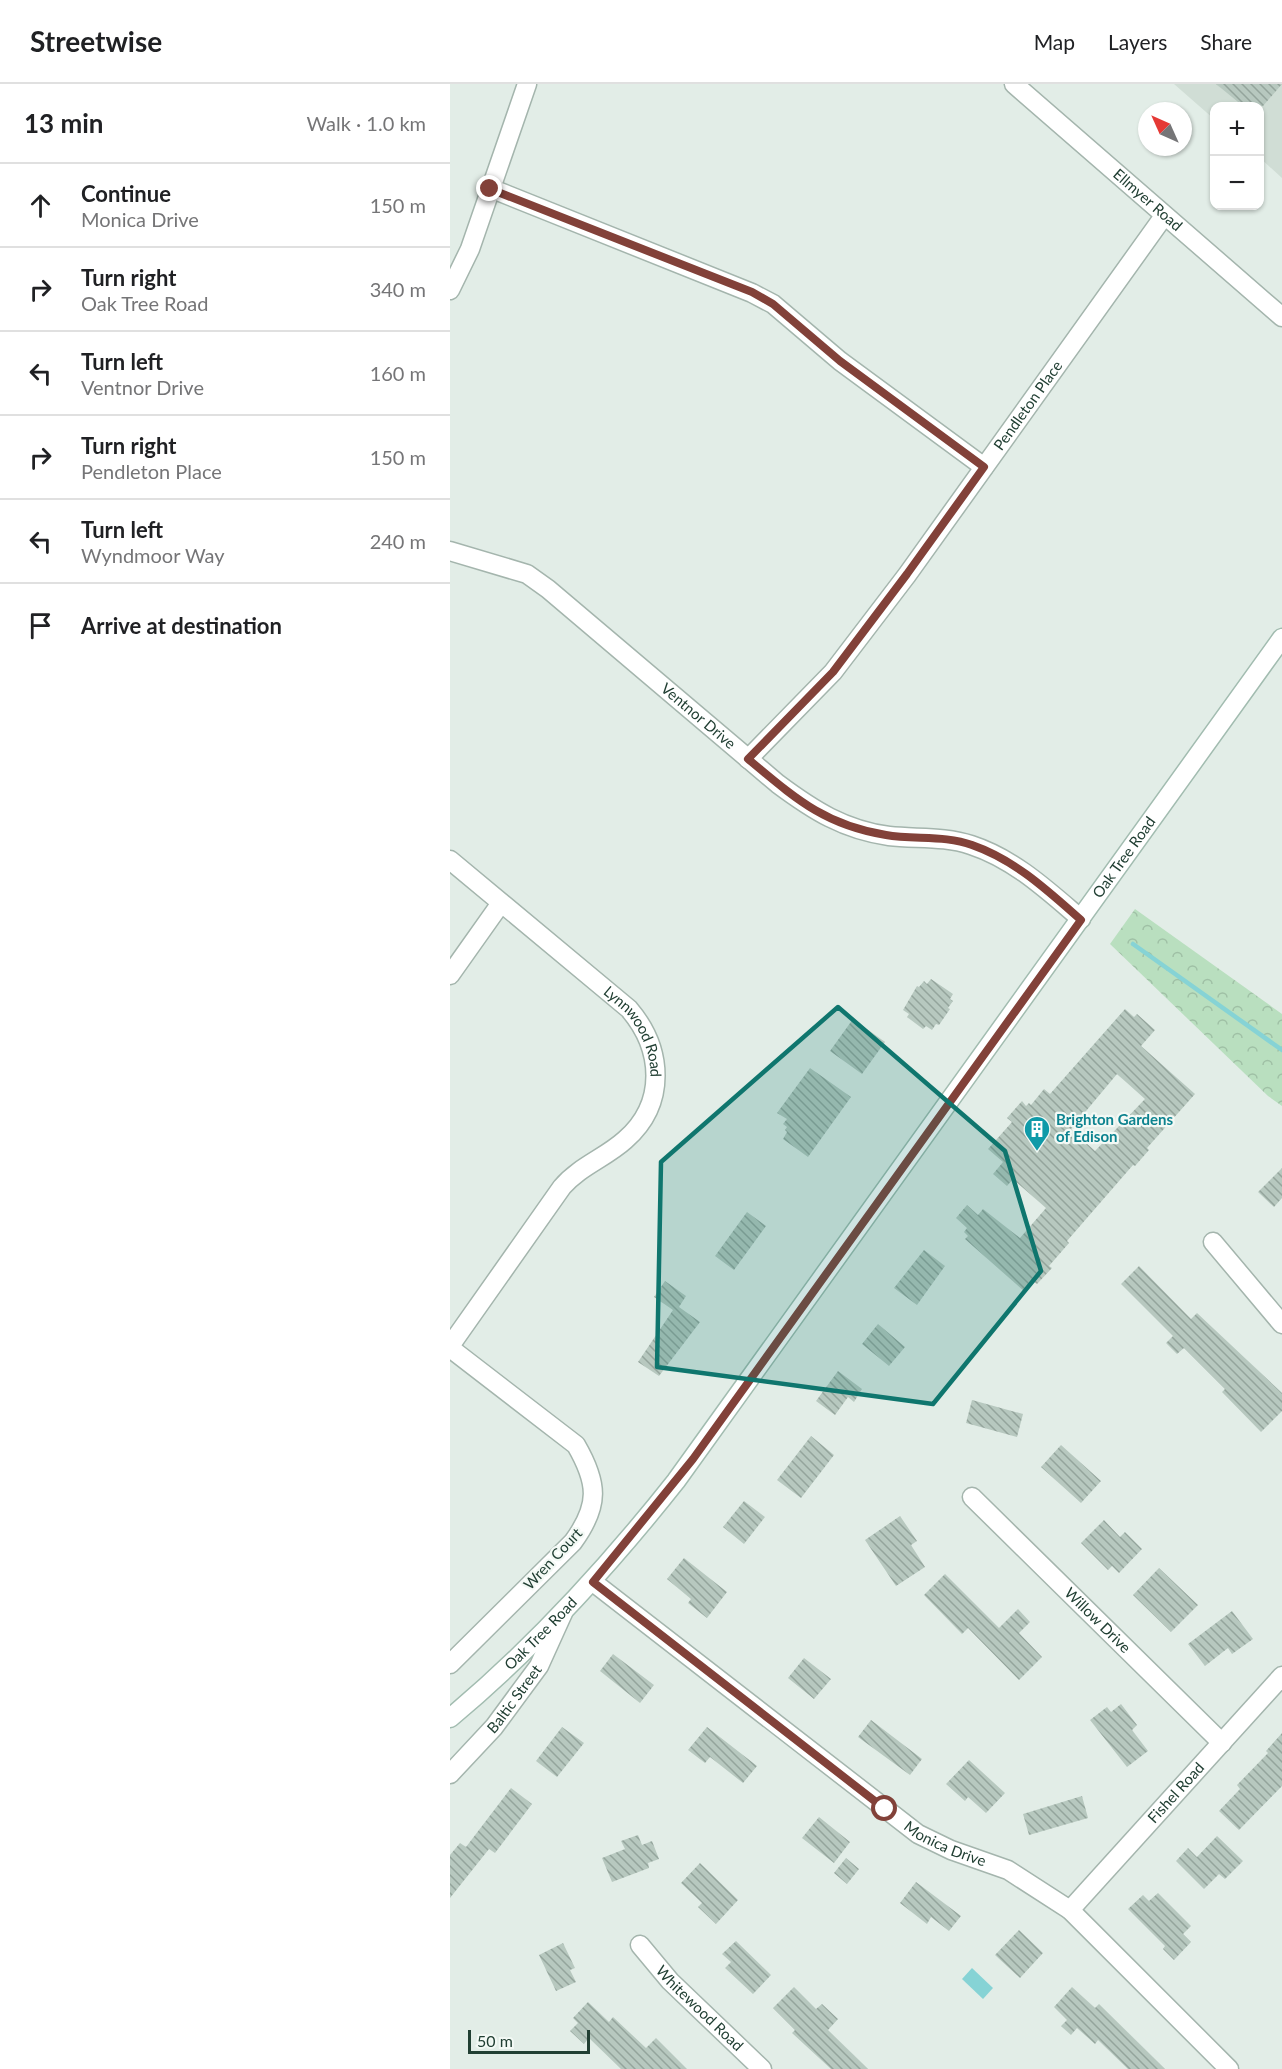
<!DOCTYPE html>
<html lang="en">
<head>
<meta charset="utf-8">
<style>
  :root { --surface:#fff; --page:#f6f6f6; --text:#202124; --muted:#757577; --line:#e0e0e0 }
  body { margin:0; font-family:Lato,sans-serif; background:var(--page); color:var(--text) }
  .controls { position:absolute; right:18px; top:18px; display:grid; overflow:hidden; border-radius:12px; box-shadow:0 2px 4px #0004 }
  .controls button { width:54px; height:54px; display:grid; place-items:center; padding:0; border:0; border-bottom:2px solid var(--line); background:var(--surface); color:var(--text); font:30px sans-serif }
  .compass { position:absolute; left:688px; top:18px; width:54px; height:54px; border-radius:50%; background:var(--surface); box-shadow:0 2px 4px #0004; rotate:315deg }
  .scale { position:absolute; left:18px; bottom:15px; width:122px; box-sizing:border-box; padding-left:6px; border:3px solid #213f33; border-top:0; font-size:16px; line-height:21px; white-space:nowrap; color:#213f33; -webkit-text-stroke:4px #f3f9f5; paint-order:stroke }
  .stop { position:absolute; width:18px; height:18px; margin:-14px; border:4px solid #824139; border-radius:50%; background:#fff }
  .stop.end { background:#824139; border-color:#fff; box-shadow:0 2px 6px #0008 }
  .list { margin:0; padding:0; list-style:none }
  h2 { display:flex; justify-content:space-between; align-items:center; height:78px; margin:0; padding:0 24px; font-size:26px }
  h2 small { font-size:20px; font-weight:400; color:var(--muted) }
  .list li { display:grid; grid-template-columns:39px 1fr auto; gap:18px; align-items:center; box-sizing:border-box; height:84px; padding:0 24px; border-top:2px solid var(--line) }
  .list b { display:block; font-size:22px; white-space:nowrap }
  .list p { margin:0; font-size:20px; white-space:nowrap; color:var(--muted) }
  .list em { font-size:20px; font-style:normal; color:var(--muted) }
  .icon { flex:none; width:33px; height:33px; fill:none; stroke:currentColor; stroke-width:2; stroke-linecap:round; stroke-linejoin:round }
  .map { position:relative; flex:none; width:832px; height:1985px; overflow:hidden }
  header { display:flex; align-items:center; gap:36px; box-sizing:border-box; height:84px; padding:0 30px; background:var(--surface); border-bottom:2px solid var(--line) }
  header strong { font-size:28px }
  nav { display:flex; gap:33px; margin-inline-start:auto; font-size:21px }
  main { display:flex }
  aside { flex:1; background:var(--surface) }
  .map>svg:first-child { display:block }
  .built { fill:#d0ddd5 }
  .forest { fill:url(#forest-crowns) }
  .water { fill:#86d3d5 }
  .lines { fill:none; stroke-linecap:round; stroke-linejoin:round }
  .stream { stroke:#86d3d5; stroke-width:4.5 }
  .building { fill:url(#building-back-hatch); fill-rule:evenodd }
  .street-casing { stroke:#a4b5ad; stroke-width:21 }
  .secondary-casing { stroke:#a2bcb0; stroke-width:21 }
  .street { stroke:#fff; stroke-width:18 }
  .secondary { stroke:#fff; stroke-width:18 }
  .route { stroke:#824139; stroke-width:8 }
  .marked { fill:#0f766e; fill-opacity:0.2; stroke:#0f766e; stroke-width:4.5; stroke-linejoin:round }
  .labels { text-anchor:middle; stroke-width:4.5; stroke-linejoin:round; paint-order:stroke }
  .street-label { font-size:15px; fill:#213f33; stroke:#f3f9f5 }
  .culture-label { font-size:15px; font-weight:bold; fill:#0d838f; stroke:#f3f9f5; text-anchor:start }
</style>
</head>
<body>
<header>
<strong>Streetwise</strong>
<nav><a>Map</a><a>Layers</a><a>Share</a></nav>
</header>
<main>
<aside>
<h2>13 min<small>Walk · 1.0 km</small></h2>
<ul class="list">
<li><svg class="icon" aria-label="ahead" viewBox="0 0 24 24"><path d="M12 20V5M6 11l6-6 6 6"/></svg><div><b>Continue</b><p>Monica Drive</p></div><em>150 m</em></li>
<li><svg class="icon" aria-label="right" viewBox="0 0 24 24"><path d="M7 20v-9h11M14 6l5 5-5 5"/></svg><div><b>Turn right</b><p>Oak Tree Road</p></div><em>340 m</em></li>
<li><svg class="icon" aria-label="left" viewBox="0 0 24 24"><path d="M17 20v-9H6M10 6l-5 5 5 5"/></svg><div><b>Turn left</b><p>Ventnor Drive</p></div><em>160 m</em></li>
<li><svg class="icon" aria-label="right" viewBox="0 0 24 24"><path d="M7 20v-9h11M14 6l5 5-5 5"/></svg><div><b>Turn right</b><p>Pendleton Place</p></div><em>150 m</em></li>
<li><svg class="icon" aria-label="left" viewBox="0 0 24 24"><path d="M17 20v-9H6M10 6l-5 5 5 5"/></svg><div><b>Turn left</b><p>Wyndmoor Way</p></div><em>240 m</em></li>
<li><svg class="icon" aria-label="arrive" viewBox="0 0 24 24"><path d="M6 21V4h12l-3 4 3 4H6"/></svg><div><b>Arrive at destination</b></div></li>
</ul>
</aside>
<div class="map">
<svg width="832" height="1985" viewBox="0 0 832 1985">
  <defs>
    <pattern id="forest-crowns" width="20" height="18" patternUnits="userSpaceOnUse" patternTransform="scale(1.5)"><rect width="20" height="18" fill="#b9dfbf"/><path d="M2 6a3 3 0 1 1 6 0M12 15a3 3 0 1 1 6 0" fill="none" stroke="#9fc0a5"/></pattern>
    <pattern id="building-back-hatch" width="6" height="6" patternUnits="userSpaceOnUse" patternTransform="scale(1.5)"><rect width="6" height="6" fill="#b7c8bf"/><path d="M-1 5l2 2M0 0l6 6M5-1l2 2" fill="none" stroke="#94a49c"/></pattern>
  </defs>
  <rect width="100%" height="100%" fill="#e2ede7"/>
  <path class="built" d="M724 0H832V94L810 74V22H764V35Z"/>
  <path class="forest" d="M685 825 832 930V1022L818 1012 660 860Z"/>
  <path class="water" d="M522 1884 543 1904 533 1915 512 1895Z"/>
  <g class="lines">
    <path class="stream" d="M683 860 832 966"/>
  </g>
  <path class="building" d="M766 0H832L813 22H793Z
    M481 895 503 910 500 915 503 917 498 924 500 925 489 941 486 940 482 946 476 942 473 945 457 933 459 930 453 926 467 902 469 903 474 897 477 900Z
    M675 925 684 933 687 930 705 946 691 962 745 1010 697 1064 699 1066 685 1082 683 1081 617 1157 619 1159 599 1182 602 1184 587 1200 584 1198 575 1208 515 1155 518 1152 514 1148 517 1144 506 1134 517 1121 528 1131 533 1125 570 1154 596 1124 563 1095 557 1102 543 1090 553 1078 538 1065 562 1038 557 1034 572 1017 576 1022 579 1019 581 1021 594 1005 600 1010ZM667 990 695 1015 645 1067 621 1045Z
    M403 935 435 958 412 990 380 967Z
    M360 984 401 1013 358 1073 333 1055 337 1048 335 1046 337 1043 333 1040 337 1035 327 1029Z
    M832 1084V1114L824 1123 808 1108Z
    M297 1128 316 1142 284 1186 265 1172Z
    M474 1166 495 1182 467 1221 444 1204Z
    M689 1182 741 1235 747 1229 832 1309V1327L811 1348 772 1308 775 1305 734 1264 727 1270 716 1259 723 1252 671 1200Z
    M215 1197 236 1212 229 1223 250 1238 209 1292 188 1278 223 1226 204 1213Z
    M428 1240 455 1263 439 1282 412 1260Z
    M388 1287 412 1305 404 1318 398 1313 385 1331 366 1317Z
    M522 1316 573 1330 567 1353 516 1339Z
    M361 1352 384 1371 351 1414 327 1396Z
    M611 1361 651 1397 631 1419 591 1383Z
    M294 1417 315 1433 294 1460 273 1443Z
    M450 1432 467 1457 461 1461 475 1483 446 1502 415 1456Z
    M654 1436 670 1453 675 1448 692 1465 669 1489 662 1482 658 1486 631 1459Z
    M234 1474 277 1508 257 1534 238 1519 241 1515 217 1495Z
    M709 1484 748 1521 721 1548 683 1511Z
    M495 1490 549 1544 568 1525 580 1538 569 1549 592 1573 569 1596 518 1544 512 1550 474 1511Z
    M782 1527 803 1555 782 1570 778 1564 755 1582 738 1560Z
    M163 1570 204 1601 190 1619 150 1587Z
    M354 1574 381 1595 364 1615 338 1594Z
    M671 1620 687 1641 682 1646 698 1667 677 1683 640 1636 657 1623 661 1628Z
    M421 1636 472 1675 460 1691 408 1653Z
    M112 1643 134 1659 107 1693 86 1677Z
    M257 1643 307 1682 293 1699 260 1673 255 1679 238 1666Z
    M832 1649V1702L789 1746 769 1727 790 1705 787 1701 818 1669 816 1667Z
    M519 1676 555 1709 536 1729 518 1713 515 1717 496 1700Z
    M61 1704 82 1720 45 1769 39 1765 0 1814V1771L10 1759 16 1763Z
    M632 1712 638 1734 579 1751 573 1730Z
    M369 1733 400 1758 384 1779 352 1754Z
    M188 1751 192 1761 202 1757 209 1775 198 1779 199 1784 162 1798 152 1774 175 1765 171 1757Z
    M767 1752 793 1777 775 1795 769 1790 754 1805 726 1777 738 1764 747 1773Z
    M396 1774 409 1785 397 1800 384 1789Z
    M250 1779 288 1816 266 1840 248 1823 252 1819 231 1799Z
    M466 1798 511 1832 499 1847 481 1833 477 1840 450 1819Z
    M708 1809 741 1842 733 1850 741 1858 724 1876 713 1865 715 1862 678 1825 693 1811 699 1817Z
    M569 1846 593 1869 570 1894 545 1871Z
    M286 1857 321 1891 303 1910 275 1884 281 1878 272 1870Z
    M113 1859 125 1884 120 1886 126 1898 106 1907 89 1871Z
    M344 1903 366 1925 372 1920 388 1935 378 1946 418 1985H381L342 1949 345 1946 323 1924Z
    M622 1903 645 1924 649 1920 715 1985H678L648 1956 645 1960 627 1944 621 1951 611 1942 617 1936 604 1923Z
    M138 1918 159 1938 163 1933 196 1964 206 1954 237 1985H171L139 1954 134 1960 120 1947 128 1939 123 1934Z"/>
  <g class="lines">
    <g class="street-casing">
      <g id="street">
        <path id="s1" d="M564 0 832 233"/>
        <path d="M40 104 302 209 323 220 390 277 534 383"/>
        <path d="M0 206 20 165 77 0"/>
        <path id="s2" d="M0 467 77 490 98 505 328 700C363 726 394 746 439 752 466 755 495 752 521 761 564 775 597 806 631 835"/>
        <path id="s3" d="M298 675 383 588 457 491 714 132"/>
        <path id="s4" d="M0 776 179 925C213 965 217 1019 175 1056 155 1074 130 1082 112 1103L0 1262"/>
        <path d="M0 891 51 819"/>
        <path d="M763 1158 832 1240"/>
        <path d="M0 1264 126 1361C148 1399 150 1421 123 1458L0 1580"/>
        <path id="s5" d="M522 1413 772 1659"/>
        <path id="s6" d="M143 1498 468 1750 501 1766 558 1786 620 1826 779 1985"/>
        <path id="s7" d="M0 1690 44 1643 89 1582 113 1529"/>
        <path id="s8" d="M620 1826 832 1592"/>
        <path id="s9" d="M190 1861 220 1897 312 1985"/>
      </g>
    </g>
    <g class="secondary-casing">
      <g id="secondary">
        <path id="s10" d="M0 1634C85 1563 158 1483 226 1397L832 554"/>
      </g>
    </g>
    <use href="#street" class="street"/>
    <use href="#secondary" class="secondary"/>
  </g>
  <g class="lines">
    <path class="route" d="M40 105 302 208 323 220 390 277 534 383 457 490 383 588 298 675C345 714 374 741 436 751 464 756 495 751 522 761 565 776 597 806 631 836L243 1375 143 1498 435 1725"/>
  </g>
  <path class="marked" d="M388 923 555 1067 591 1187 483 1320 207 1283 211 1078Z"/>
  <defs>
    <g id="building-pin" transform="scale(1.35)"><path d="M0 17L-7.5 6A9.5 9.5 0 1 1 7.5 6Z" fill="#0f9aa8" stroke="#f3f9f5"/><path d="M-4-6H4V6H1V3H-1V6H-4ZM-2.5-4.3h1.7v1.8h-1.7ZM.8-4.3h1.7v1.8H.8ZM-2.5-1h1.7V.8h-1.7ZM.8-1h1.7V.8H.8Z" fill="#fff"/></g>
  </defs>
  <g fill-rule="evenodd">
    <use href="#building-pin" x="587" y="1045"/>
  </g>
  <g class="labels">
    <g class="street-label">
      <text dy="5" stroke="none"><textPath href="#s1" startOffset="177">Ellmyer Road</textPath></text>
      <text dy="5" stroke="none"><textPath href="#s3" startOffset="452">Pendleton Place</textPath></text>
      <text dy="5" stroke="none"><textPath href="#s2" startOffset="303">Ventnor Drive</textPath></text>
      <text dy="5" stroke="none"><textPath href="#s10" startOffset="1096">Oak Tree Road</textPath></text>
      <text dy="5" stroke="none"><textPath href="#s4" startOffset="255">Lynnwood Road</textPath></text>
      <text transform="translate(103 1475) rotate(-47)" y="5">Wren Court</text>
      <text dy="5" stroke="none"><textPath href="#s5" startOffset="176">Willow Drive</textPath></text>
      <text dy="5" stroke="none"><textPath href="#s10" startOffset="124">Oak Tree Road</textPath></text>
      <text dy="5" stroke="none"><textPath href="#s7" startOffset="99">Baltic Street</textPath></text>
      <text dy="5" stroke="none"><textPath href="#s8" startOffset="158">Fishel Road</textPath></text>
      <text dy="5" stroke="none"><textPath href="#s6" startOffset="440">Monica Drive</textPath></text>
      <text dy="5" stroke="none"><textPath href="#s9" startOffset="87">Whitewood Road</textPath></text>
    </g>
    <g class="culture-label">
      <text x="606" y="1041">Brighton Gardens<tspan x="606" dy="17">of Edison</tspan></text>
    </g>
  </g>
</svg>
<div class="controls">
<button>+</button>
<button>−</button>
</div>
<svg class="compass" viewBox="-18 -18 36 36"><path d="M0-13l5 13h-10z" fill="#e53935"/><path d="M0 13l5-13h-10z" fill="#757577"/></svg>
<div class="scale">50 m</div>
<div class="stop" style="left:435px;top:1725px"></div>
<div class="stop end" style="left:40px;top:105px"></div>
</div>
</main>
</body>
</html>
